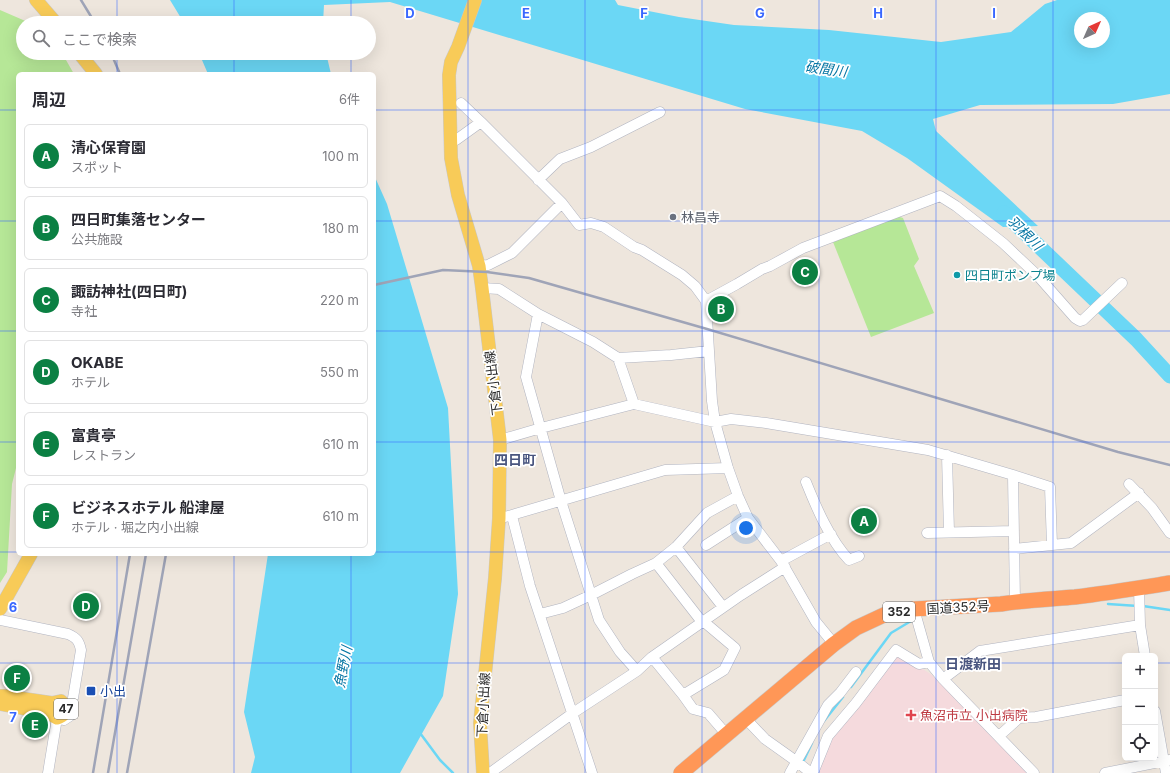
<!DOCTYPE html>
<html lang="ja">
<head>
<meta charset="utf-8">
<style>
  :root { --surface:#fff; --page:#f7f7f7; --text:#2b2b33; --muted:#7c7c81; --line:#e1e1e2; --accent:#0b8043 }
  body { margin:0; font-family:Inter,"Noto Sans JP",sans-serif; background:var(--page); color:var(--text) }
  .controls { position:absolute; right:12px; bottom:12px; display:grid; overflow:hidden; border-radius:6px; box-shadow:0 4px 16px #0002 }
  .controls button { width:36px; height:36px; display:grid; place-items:center; padding:0; border:0; border-bottom:1px solid var(--line); background:var(--surface); color:var(--text); font:20px sans-serif }
  .compass { position:absolute; left:1074px; top:12px; width:36px; height:36px; border-radius:50%; background:var(--surface); box-shadow:0 4px 16px #0002; rotate:45deg }
  .you { position:absolute; left:746px; top:528px; width:14px; height:14px; margin:-10px; border:3px solid #fff; border-radius:50%; background:#1a73e8; box-shadow:0 0 0 6px #1a73e833 }
  .badge { display:grid; place-items:center; width:26px; height:26px; border-radius:50%; background:var(--accent); color:#fff; font-size:13px; font-weight:700 }
  .pin { position:absolute; translate:-50% -50%; border:2px solid #fff; box-shadow:0 1px 4px #0006 }
  .list { margin:0; padding:0; list-style:none }
  h2 { display:flex; justify-content:space-between; align-items:center; height:52px; margin:0; padding:0 16px; font-size:17px }
  h2 small { font-size:13px; font-weight:400; color:var(--muted) }
  .list li { display:grid; grid-template-columns:26px 1fr auto; gap:12px; align-items:center; box-sizing:border-box; height:64px; margin:0 8px 8px; padding:0 8px; border:1px solid var(--line); border-radius:6px }
  .list b { display:block; font-size:15px; white-space:nowrap }
  .list p { margin:0; font-size:13px; white-space:nowrap; color:var(--muted) }
  .list em { font-size:13px; font-style:normal; color:var(--muted) }
  .icon { flex:none; width:22px; height:22px; fill:none; stroke:currentColor; stroke-width:2; stroke-linecap:round; stroke-linejoin:round }
  .map { position:relative; flex:none; width:1170px; height:773px; overflow:hidden }
  .search { position:absolute; background:var(--surface); box-shadow:0 4px 16px #0002; left:16px; top:16px; width:360px; height:44px; display:flex; align-items:center; gap:10px; box-sizing:border-box; padding:0 14px; border-radius:22px; color:var(--muted); font-size:15px }
  .panel { position:absolute; background:var(--surface); box-shadow:0 4px 16px #0002; left:16px; top:72px; width:360px; height:484px; border-radius:6px }
  .map>svg:first-child { display:block }
  .medical { fill:#f5dadd }
  .green { fill:#b6e797 }
  .water { fill:#6bd7f5; fill-rule:evenodd }
  .lines { fill:none; stroke-linecap:round; stroke-linejoin:round }
  .stream { stroke:#6bd7f5; stroke-width:2.5 }
  .river { stroke:#6bd7f5; stroke-width:15 }
  .minor-casing { stroke:#b1b4c0; stroke-width:11 }
  .major-casing { stroke:#c8c8c8; stroke-width:14 }
  .highway-casing { stroke:#c8c8c8; stroke-width:16 }
  .minor { stroke:#fff; stroke-width:10 }
  .major { stroke:#f8cb58; stroke-width:13 }
  .highway { stroke:#ff9757; stroke-width:15 }
  .rail { stroke:#9fa4b7; stroke-width:2.5 }
  .grid { fill:none; stroke:#3967ff; stroke-width:1; stroke-opacity:0.55 }
  .worship-dot { fill:#6b7280; stroke:#fff; stroke-width:1.5 }
  .culture-dot { fill:#0f9aa8; stroke:#fff; stroke-width:1.5 }
  .transit-dot { fill:#1a4fb4; stroke:#fff; stroke-width:1.5 }
  .health-dot { fill:#e0444e; stroke:#fff; stroke-width:1.5 }
  .labels { text-anchor:middle; stroke-width:3.5; stroke-linejoin:round; paint-order:stroke }
  .shield { fill:#fff; stroke:#6b6b6b; stroke-width:1 }
  .shield-label { font-size:12px; font-weight:bold; fill:#2b2b2b }
  .worship-label { font-size:13px; fill:#5b616d; stroke:#fff; text-anchor:start }
  .culture-label { font-size:13px; fill:#0d838f; stroke:#fff; text-anchor:start }
  .street-label { font-size:13px; fill:#2b2b2b; stroke:#fff }
  .transit-label { font-size:13px; fill:#164399; stroke:#fff; text-anchor:start }
  .health-label { font-size:13px; fill:#be3a42; stroke:#fff; text-anchor:start }
  .water-label { font-size:14px; font-style:italic; fill:#0676a4; stroke:#fff }
  .neighbourhood-label { font-size:14px; font-weight:bold; fill:#49557f; stroke:#fff }
  .grid-label { font-size:13px; text-anchor:middle; font-weight:bold; fill:#3967ff; stroke:#fff; stroke-width:3.5; stroke-linejoin:round; paint-order:stroke }
</style>
</head>
<body>
<div class="map">
<svg width="1170" height="773" viewBox="0 0 1170 773">
  <rect width="100%" height="100%" fill="#eee6dd"/>
  <path class="medical" d="M898 653 932 675 1029 773H820L816 769 830 742Z"/>
  <path class="green" d="M0 10 30 23H23V53H62L74 74H18V460L12 484 7 572 0 583Z
    M897 216 903 218 919 259 914 266 934 313 871 337 833 242Z"/>
  <path class="water" d="M170 0H615L618 5 679 17 734 25 829 30 941 42 1011 32 1045 4 1057 0H1170V94L1113 104 980 105 933 119 936 131 1038 226 1003 227 907 158 862 131 745 109 390 2 324 5 323 23H184ZM1080 18H1104V42H1080Z
    M199 53H326L331 74H208Z
    M374 175 387 204 448 408 458 594 443 696 400 773H251L255 757 244 712 268 554H374Z"/>
  <g class="lines">
    <path class="stream" d="M1108 604 1138 606
      M1143 606 1170 610
      M851 687 891 633 911 621
      M824 721 843 697
      M420 733 440 760 453 773
      M803 762 812 743"/>
    <path class="river" d="M1004 213 1136 339 1170 376"/>
    <g class="minor-casing">
      <path id="minor" d="M461 103 481 122 562 203 579 225 591 223 604 227 634 247 642 250 682 275 695 286 706 301 712 401 715 422 728 468 738 496 748 518 781 561 816 622 834 644
        M451 140H456L481 122
        M538 180 560 159 591 147 660 112
        M479 266 488 265 512 253 562 203
        M482 288 499 289 538 314 593 342 618 358 671 355 709 351
        M706 301 737 284 762 269 770 266 803 248 940 196 956 206 1003 243 1038 276 1075 318 1080 321 1083 320 1122 283
        M538 314 526 377 561 501 599 620 620 652 637 671
        M618 358 634 404
        M500 440 541 428 634 404 715 422 731 419 766 423 928 450 1013 475 1015 602
        M947 455 949 532
        M1013 475 1050 487 1052 545
        M806 482C816 507 830 540 849 560L859 556
        M1129 484 1152 508 1170 533
        M512 516 530 586 592 773
        M505 517 665 470 728 468
        M927 533 1014 531
        M706 545 748 518
        M676 547 723 607
        M1014 549 1071 543 1139 493
        M781 561 831 534
        M656 563 702 622
        M1139 588 1140 625 1145 656
        M914 609 929 662 943 679 1034 773
        M540 614 563 608 591 595 632 574 656 563 676 547 707 513 738 496
        M0 620 68 634C77 638 79 641 81 650L70 716 64 720 57 718 48 773
        M652 657 683 695 724 670 735 648 703 621
        M943 679 980 651 1140 625
        M683 695 693 709 708 713 727 735
        M1155 711 1166 773
        M746 719 765 739 796 761 811 773
        M999 736 1019 718 1036 717 1125 700
        M490 773 573 713 637 671 652 657 741 595 785 567
        M790 773 828 705 840 693 856 672
        M813 773 828 736 856 703 896 650 919 664 929 662
        M1105 773 1170 760"/>
    </g>
    <g class="major-casing">
      <path id="major" d="M36 0 56 23
        M475 0 458 47 451 62 449 75 451 158 458 195 479 266 482 288 500 440 499 518 495 578 480 723 483 773
        M79 53 96 74
        M0 609 31 554
        M0 696H5L52 703 61 701 66 706C67 713 63 716 57 718L48 713 0 704"/>
    </g>
    <g class="highway-casing">
      <path id="highway" d="M681 773 834 644 856 628 886 614 914 609 1001 604C1026 600 1051 599 1075 597 1107 593 1138 588 1170 583"/>
    </g>
    <use href="#minor" class="minor"/>
    <use href="#major" class="major"/>
    <use href="#highway" class="highway"/>
    <path class="rail" d="M81 0 95 23
      M111 53 120 74
      M374 285 443 270 487 272 529 278 707 329 1118 452 1170 465
      M93 773 130 554
      M108 773 132 635 146 554
      M127 773 166 554"/>
  </g>
  <path class="grid" d="M117 0V23M234 0V23M351 0V23M468 0V773M585 0V773M702 0V773M819 0V773M936 0V773M1053 0V773M117 53V74M234 53V74M351 53V74M0 110H18M374 110H1170M0 221H18M374 221H1170M0 331H18M374 331H1170M0 442H18M374 442H1170M0 552H18M374 552H1170M117 554V773M234 554V773M351 554V773M0 663H1125M1155 663H1170"/>
  <circle class="worship-dot" cx="673" cy="217" r="4"/>
  <circle class="culture-dot" cx="957" cy="275" r="4"/>
  <rect class="transit-dot" x="86" y="686" width="10" height="10" rx="2"/>
  <path class="health-dot" d="M909 709h4v4h4v4h-4v4h-4v-4h-4v-4h4z"/>
  <g class="labels">
    <g class="shield">
      <rect x="883" y="602" width="32" height="20" rx="3"/>
      <rect x="54" y="699" width="24" height="20" rx="3"/>
    </g>
    <g class="shield-label">
      <text x="899" y="616">352</text>
      <text x="66" y="713">47</text>
    </g>
    <g class="worship-label">
      <text x="681" y="222">林昌寺</text>
    </g>
    <g class="culture-label">
      <text x="965" y="280">四日町ポンプ場</text>
    </g>
    <g class="street-label">
      <text transform="translate(493 383) rotate(-97)" y="5">下倉小出線</text>
      <text transform="translate(958 607) rotate(-3)" y="5">国道352号</text>
      <text transform="translate(483 705) rotate(-87)" y="5">下倉小出線</text>
    </g>
    <g class="transit-label">
      <text x="100" y="696">小出</text>
    </g>
    <g class="health-label">
      <text x="920" y="720">魚沼市立 小出病院</text>
    </g>
    <g class="water-label">
      <text transform="translate(826 69) rotate(8)" y="5">破間川</text>
      <text transform="translate(1025 233) rotate(44)" y="5">羽根川</text>
      <text transform="translate(343 667) rotate(-79)" y="5">魚野川</text>
    </g>
    <g class="neighbourhood-label">
      <text x="515" y="465">四日町</text>
      <text x="973" y="669">日渡新田</text>
    </g>
  </g>
  <g class="grid-label">
    <text x="410" y="18">D</text>
    <text x="526" y="18">E</text>
    <text x="644" y="18">F</text>
    <text x="760" y="18">G</text>
    <text x="878" y="18">H</text>
    <text x="994" y="18">I</text>
    <text x="13" y="612">6</text>
    <text x="13" y="722">7</text>
  </g>
</svg>
<div class="controls">
<button>+</button>
<button>−</button>
<button><svg class="icon" aria-label="locate" viewBox="0 0 24 24"><circle cx="12" cy="12" r="6"/><path d="M12 2v4M12 18v4M2 12h4M18 12h4"/></svg></button>
</div>
<svg class="compass" viewBox="-18 -18 36 36"><path d="M0-13l5 13h-10z" fill="#e53935"/><path d="M0 13l5-13h-10z" fill="#7c7c81"/></svg>
<div class="you"></div>
<div class="pin badge" style="left:864px;top:521px">A</div>
<div class="pin badge" style="left:721px;top:309px">B</div>
<div class="pin badge" style="left:805px;top:272px">C</div>
<div class="pin badge" style="left:86px;top:606px">D</div>
<div class="pin badge" style="left:35px;top:725px">E</div>
<div class="pin badge" style="left:17px;top:678px">F</div>
<div class="search"><svg class="icon" aria-label="search" viewBox="0 0 24 24"><circle cx="10" cy="10" r="6"/><path d="M15 15l6 6"/></svg>ここで検索</div>
<section class="panel">
<h2>周辺<small>6件</small></h2>
<ul class="list">
<li><span class="badge">A</span><div><b>清心保育園</b><p>スポット</p></div><em>100 m</em></li>
<li><span class="badge">B</span><div><b>四日町集落センター</b><p>公共施設</p></div><em>180 m</em></li>
<li><span class="badge">C</span><div><b>諏訪神社(四日町)</b><p>寺社</p></div><em>220 m</em></li>
<li><span class="badge">D</span><div><b>OKABE</b><p>ホテル</p></div><em>550 m</em></li>
<li><span class="badge">E</span><div><b>富貴亭</b><p>レストラン</p></div><em>610 m</em></li>
<li><span class="badge">F</span><div><b>ビジネスホテル 船津屋</b><p>ホテル · 堀之内小出線</p></div><em>610 m</em></li>
</ul>
</section>
</div>
</body>
</html>
